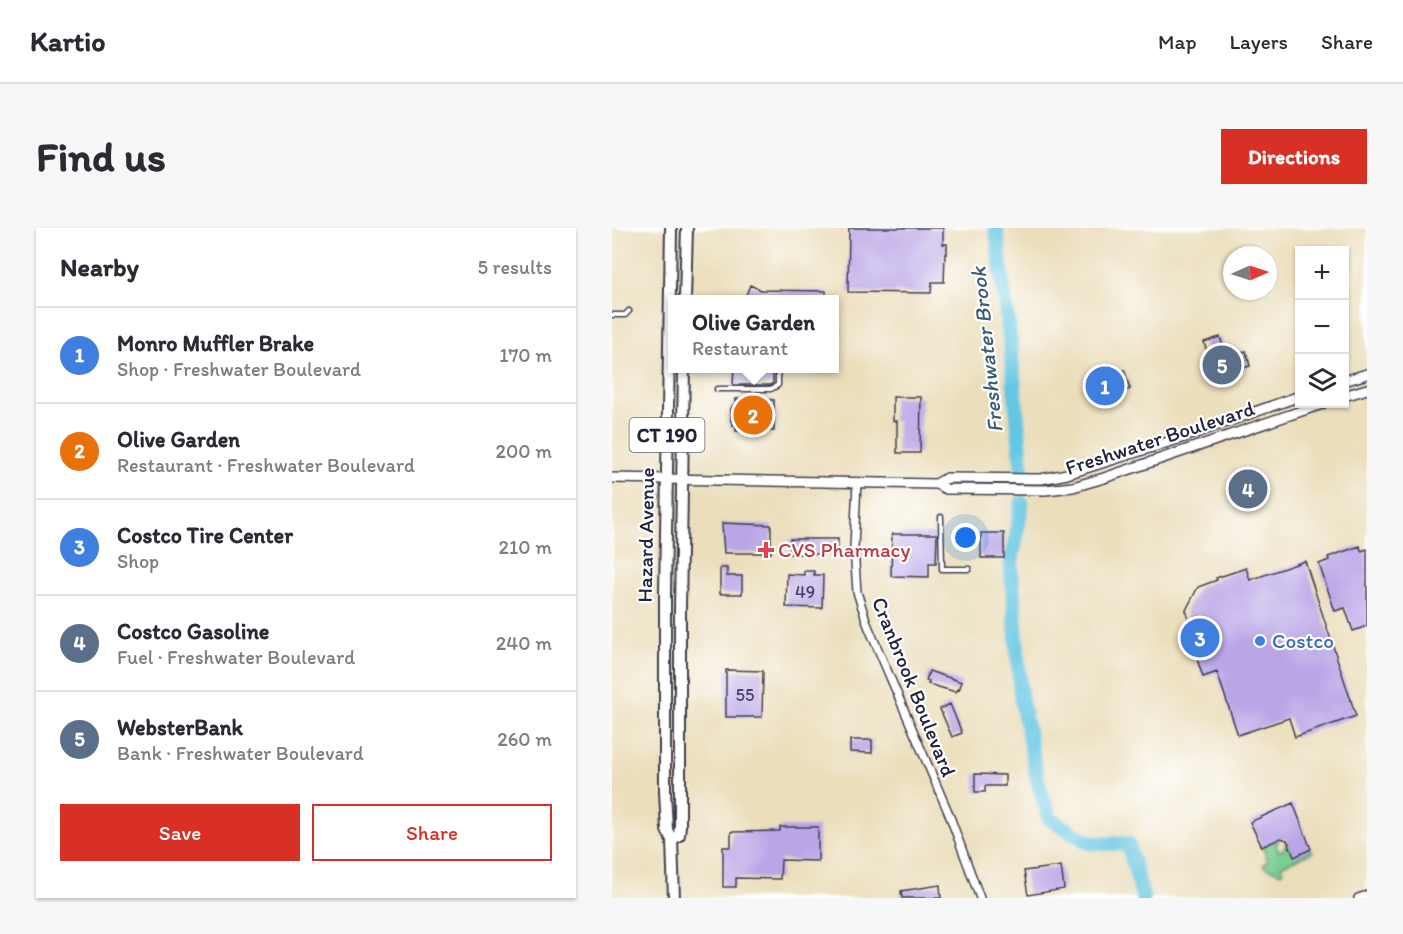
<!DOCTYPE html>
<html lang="en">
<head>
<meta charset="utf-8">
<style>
  :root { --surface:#fff; --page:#f7f7f7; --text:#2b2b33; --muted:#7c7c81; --line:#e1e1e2; --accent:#d93025 }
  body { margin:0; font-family:Itim,sans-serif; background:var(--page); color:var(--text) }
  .controls { position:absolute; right:18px; top:18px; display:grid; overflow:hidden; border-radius:0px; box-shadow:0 2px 4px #0004 }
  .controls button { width:54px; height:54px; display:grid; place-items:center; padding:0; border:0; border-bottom:2px solid var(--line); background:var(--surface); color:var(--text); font:30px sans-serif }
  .compass { position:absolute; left:611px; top:18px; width:54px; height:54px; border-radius:50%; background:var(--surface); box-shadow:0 2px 4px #0004; rotate:87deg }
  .you { position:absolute; left:354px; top:310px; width:21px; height:21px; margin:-15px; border:4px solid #fff; border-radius:50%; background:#1a73e8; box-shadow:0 0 0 9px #1a73e833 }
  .badge { display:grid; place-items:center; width:39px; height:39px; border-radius:50%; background:var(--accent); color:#fff; font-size:20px; font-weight:700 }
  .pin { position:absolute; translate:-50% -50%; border:3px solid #fff; box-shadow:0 2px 6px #0006 }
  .popup { position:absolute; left:56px; top:67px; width:171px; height:78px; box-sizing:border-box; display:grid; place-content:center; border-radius:0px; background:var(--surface); filter:drop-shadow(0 2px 4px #0005); font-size:20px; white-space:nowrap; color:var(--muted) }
  .popup b { font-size:22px; color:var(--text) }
  .popup::after { content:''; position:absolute; left:50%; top:100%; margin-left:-12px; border:12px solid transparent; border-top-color:var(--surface) }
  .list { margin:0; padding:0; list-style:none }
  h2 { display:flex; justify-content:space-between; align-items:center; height:78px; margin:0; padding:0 24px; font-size:26px }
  h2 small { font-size:20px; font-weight:400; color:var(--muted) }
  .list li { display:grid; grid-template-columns:39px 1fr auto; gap:18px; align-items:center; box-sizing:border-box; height:96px; padding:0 24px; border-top:2px solid var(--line) }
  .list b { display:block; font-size:22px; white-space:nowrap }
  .list p { margin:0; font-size:20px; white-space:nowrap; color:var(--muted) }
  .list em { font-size:20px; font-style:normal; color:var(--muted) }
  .actions { display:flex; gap:12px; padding:18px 24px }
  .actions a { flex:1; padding:14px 0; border:2px solid var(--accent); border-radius:0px; text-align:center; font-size:21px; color:var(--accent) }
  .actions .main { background:var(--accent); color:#fff }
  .icon { flex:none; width:33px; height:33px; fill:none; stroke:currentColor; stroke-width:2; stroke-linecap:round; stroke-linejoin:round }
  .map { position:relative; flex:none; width:755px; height:670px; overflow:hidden; border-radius:0px }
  header { display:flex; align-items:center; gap:36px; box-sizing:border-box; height:84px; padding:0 30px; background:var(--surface); border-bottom:2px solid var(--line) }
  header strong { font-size:28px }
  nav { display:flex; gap:33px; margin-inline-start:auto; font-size:21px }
  .intro { display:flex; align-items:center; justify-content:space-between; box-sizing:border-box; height:144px; padding:0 36px }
  h1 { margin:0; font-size:42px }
  .button { padding:15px 27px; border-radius:0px; background:var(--accent); color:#fff; font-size:21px; font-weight:700 }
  main { display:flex; gap:36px; padding:0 36px }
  aside { flex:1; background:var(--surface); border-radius:0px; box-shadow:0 2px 4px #0004 }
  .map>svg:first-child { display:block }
  .green { fill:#79ce91; stroke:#4e7866; stroke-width:1.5 }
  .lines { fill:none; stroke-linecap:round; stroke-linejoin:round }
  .river { stroke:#64c6e2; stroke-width:15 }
  .building { fill:#baa6e7 }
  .lane-casing { stroke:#403e4e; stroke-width:7 }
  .street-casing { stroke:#403e4e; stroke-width:10 }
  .secondary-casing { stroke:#403e4e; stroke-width:12 }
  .primary-casing { stroke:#403e4e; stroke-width:14 }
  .lane { stroke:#fff; stroke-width:4 }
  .street { stroke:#fff; stroke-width:7 }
  .secondary { stroke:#fff; stroke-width:9 }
  .primary { stroke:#fff; stroke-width:10 }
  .health-dot { fill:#e0444e; stroke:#fff; stroke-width:2 }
  .shop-dot { fill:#3f7fe0; stroke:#fff; stroke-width:2 }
  .labels { text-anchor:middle; stroke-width:4.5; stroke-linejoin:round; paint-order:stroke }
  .number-label { font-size:18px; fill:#484366 }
  .shield { fill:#fff; stroke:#646476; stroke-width:1.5 }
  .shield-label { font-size:20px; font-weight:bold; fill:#22223b }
  .street-label { font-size:21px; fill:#22223b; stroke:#fff }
  .health-label { font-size:21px; fill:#be3a42; stroke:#fff; text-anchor:start }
  .shop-label { font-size:21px; fill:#366cbe; stroke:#fff; text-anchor:start }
  .water-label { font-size:22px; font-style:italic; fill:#395b75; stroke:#fff }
</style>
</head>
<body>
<header>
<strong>Kartio</strong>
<nav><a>Map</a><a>Layers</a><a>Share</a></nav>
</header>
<div class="intro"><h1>Find us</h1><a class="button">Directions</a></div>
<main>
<aside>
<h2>Nearby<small>5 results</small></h2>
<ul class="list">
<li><span class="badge" style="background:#3f7fe0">1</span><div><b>Monro Muffler Brake</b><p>Shop · Freshwater Boulevard</p></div><em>170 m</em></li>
<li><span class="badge" style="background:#e8710a">2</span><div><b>Olive Garden</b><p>Restaurant · Freshwater Boulevard</p></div><em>200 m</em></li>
<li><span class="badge" style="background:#3f7fe0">3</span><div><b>Costco Tire Center</b><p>Shop</p></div><em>210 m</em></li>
<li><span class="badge" style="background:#5c6f8a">4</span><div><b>Costco Gasoline</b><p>Fuel · Freshwater Boulevard</p></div><em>240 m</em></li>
<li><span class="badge" style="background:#5c6f8a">5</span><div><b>WebsterBank</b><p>Bank · Freshwater Boulevard</p></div><em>260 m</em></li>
</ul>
<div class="actions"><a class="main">Save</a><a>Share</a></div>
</aside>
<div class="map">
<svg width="755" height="670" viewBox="0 0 755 670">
  <rect width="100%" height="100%" fill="#fff"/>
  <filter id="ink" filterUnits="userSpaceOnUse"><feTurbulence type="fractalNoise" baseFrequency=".0167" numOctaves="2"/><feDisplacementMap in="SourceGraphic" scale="12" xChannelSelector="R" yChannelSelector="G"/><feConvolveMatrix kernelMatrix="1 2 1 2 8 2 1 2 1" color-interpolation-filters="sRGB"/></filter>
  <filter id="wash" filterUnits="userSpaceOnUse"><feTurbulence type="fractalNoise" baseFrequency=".008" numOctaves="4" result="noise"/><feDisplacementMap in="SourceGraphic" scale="24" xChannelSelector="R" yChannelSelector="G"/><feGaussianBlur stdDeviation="1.35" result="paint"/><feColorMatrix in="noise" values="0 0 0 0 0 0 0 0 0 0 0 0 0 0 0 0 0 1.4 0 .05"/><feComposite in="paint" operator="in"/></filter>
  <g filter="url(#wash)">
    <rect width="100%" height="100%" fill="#ebdebb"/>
    <path class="green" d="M667 611 664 618 667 623 672 621 675 612 682 628 699 621 701 624 669 638 671 643 669 645 652 639 651 636 656 633 650 619Z"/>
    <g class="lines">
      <path class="river" d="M384 0 398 112 410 240
        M410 275 399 337 409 471 426 554 438 591 478 615 516 616 531 670"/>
    </g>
    <g id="blocks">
      <path class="building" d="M237 0H331V16H335V26H333L332 54H320L319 65 236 64Z
        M138 57 149 62 214 63V72H132Z
        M608 109 612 121 616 120 619 127 634 123 638 138 624 142V145L600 153 592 128 596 127 592 114Z
        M122 141H161V155L158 157H121Z
        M512 142 518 161 486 172 480 153Z
        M281 169H309L308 225H285V193H281Z
        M124 171 162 172V203H124V197H121V193H119V181L121 177H124Z
        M635 246 645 277 634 281 624 250Z
        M110 295 159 297V325H112Z
        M369 305H392V330H369Z
        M280 306H325L324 335H317V349L279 348Z
        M178 311H226V326H178Z
        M748 318 749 323 755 321V398L741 403 733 380 723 383 707 336 717 332 716 329Z
        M693 333 744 488 683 509 677 490 626 507 605 444 591 449 576 404 580 403 574 382 586 359 605 352 604 350 634 340 638 352Z
        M108 340H115V348H130V366H108Z
        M192 343H202V347H211L210 380 174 379 175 346 192 347Z
        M114 442 151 443 150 489H114Z
        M317 443 350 454 347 462 345 461 344 464 316 456 317 453H314Z
        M338 476 350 505 340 509 328 481Z
        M238 512H260V525L238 524Z
        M363 546 393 547V558H373V564H363Z
        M681 575 699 621 682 629 675 612 669 610 650 619 638 594Z
        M168 599H206V633L169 632 168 651 124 650V659H111V619H119V604L168 603Z
        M449 638 452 661 416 667 412 643Z
        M328 657 329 670H290L289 663Z"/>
    </g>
  </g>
  <g filter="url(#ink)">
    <use href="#blocks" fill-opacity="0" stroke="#403e4e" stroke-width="1.5"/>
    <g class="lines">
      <g class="lane-casing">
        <path id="lane" d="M0 87H13L17 83
          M105 161H159L166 157V140
          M329 289 330 341H357"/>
      </g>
      <g class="street-casing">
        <path id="street" d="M245 254 242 320 245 364 256 398 337 586 368 670
          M746 670 755 667"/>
      </g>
      <g class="secondary-casing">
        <path id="secondary" d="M732 153 755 146
          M732 168 755 161
          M0 250 324 256 334 261 433 262 461 259 492 250 710 176
          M324 256 335 250 429 251 455 246 569 210 688 168"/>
      </g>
      <g class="primary-casing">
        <path id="primary" d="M59 0 53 366V563L55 602 60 612 62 670
          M73 72 75 0
          M60 612 67 607 68 598V382L72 140"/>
      </g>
      <use href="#lane" class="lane"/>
      <use href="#street" class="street"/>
      <use href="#secondary" class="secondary"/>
      <use href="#primary" class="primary"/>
    </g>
  </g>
  <path class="health-dot" d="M151 313h6v6h6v6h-6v6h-6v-6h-6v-6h6z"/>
  <circle class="shop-dot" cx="648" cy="413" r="6"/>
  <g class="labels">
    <g class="number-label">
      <text x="193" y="370">49</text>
      <text x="133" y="473">55</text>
    </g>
    <rect class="shield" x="17.5" y="190" width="75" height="34" rx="4.5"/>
    <g class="shield-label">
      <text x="55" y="214">CT 190</text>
    </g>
    <g class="street-label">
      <text transform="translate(548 210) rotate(-18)" y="7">Freshwater Boulevard</text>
      <text transform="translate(34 307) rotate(-89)" y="7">Hazard Avenue</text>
      <text transform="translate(302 459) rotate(68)" y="7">Cranbrook Boulevard</text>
    </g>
    <g class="health-label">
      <text x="166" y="329">CVS Pharmacy</text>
    </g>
    <g class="shop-label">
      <text x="660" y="420">Costco</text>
    </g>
    <g class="water-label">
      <text transform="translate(374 122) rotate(-96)" y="8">Freshwater Brook</text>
    </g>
  </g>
</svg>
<div class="controls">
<button>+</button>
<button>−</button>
<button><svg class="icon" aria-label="layers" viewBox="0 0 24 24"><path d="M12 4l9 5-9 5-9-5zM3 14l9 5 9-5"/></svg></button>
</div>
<svg class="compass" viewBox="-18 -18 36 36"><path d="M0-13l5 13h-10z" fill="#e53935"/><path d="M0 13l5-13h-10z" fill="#7c7c81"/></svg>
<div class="you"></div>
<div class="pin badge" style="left:493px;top:158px;background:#3f7fe0">1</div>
<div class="pin badge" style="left:141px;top:187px;background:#e8710a">2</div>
<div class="popup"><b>Olive Garden</b>Restaurant</div>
<div class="pin badge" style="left:588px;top:410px;background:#3f7fe0">3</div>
<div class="pin badge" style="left:636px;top:261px;background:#5c6f8a">4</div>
<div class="pin badge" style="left:610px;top:137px;background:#5c6f8a">5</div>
</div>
</main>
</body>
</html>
